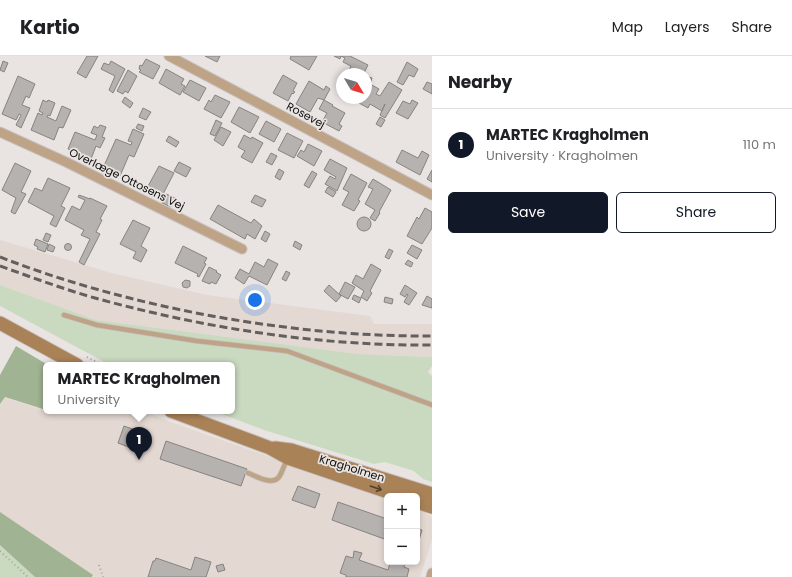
<!DOCTYPE html>
<html lang="en">
<head>
<meta charset="utf-8">
<style>
  :root { --surface:#fff; --page:#f2f2f2; --text:#202124; --muted:#757577; --line:#e0e0e0; --accent:#111827 }
  body { margin:0; font-family:Poppins,sans-serif; background:var(--page); color:var(--text) }
  .controls { position:absolute; right:12px; bottom:12px; display:grid; overflow:hidden; border-radius:6px; box-shadow:0 2px 6px #0003 }
  .controls button { width:36px; height:36px; display:grid; place-items:center; padding:0; border:0; border-bottom:1px solid var(--line); background:var(--surface); color:var(--text); font:20px sans-serif }
  .compass { position:absolute; left:336px; top:12px; width:36px; height:36px; border-radius:50%; background:var(--surface); box-shadow:0 2px 6px #0003; rotate:128deg }
  .you { position:absolute; left:255px; top:244px; width:14px; height:14px; margin:-10px; border:3px solid #fff; border-radius:50%; background:#1a73e8; box-shadow:0 0 0 6px #1a73e833 }
  .badge { display:grid; place-items:center; width:26px; height:26px; border-radius:50%; background:var(--accent); color:#fff; font-size:13px; font-weight:700 }
  .pin { position:absolute; translate:-50% -33px; filter:drop-shadow(0 1px 2px #0008) }
  .pin::after { content:''; position:absolute; top:21px; width:14px; height:12px; background:inherit; clip-path:polygon(0 0,100% 0,50% 100%) }
  .popup { position:absolute; left:43px; top:306px; width:192px; height:52px; box-sizing:border-box; display:grid; place-content:center; border-radius:6px; background:var(--surface); filter:drop-shadow(0 1px 3px #0005); font-size:13px; white-space:nowrap; color:var(--muted) }
  .popup b { font-size:15px; color:var(--text) }
  .popup::after { content:''; position:absolute; left:50%; top:100%; margin-left:-8px; border:8px solid transparent; border-top-color:var(--surface) }
  .list { margin:0; padding:0; list-style:none }
  h2 { display:flex; justify-content:space-between; align-items:center; height:52px; margin:0; padding:0 16px; font-size:17px }
  h2 small { font-size:13px; font-weight:400; color:var(--muted) }
  .list li { display:grid; grid-template-columns:26px 1fr auto; gap:12px; align-items:center; box-sizing:border-box; height:72px; padding:0 16px; border-top:1px solid var(--line) }
  .list b { display:block; font-size:15px; white-space:nowrap }
  .list p { margin:0; font-size:13px; white-space:nowrap; color:var(--muted) }
  .list em { font-size:13px; font-style:normal; color:var(--muted) }
  .actions { display:flex; gap:8px; padding:12px 16px }
  .actions a { flex:1; padding:9px 0; border:1px solid var(--accent); border-radius:6px; text-align:center; font-size:14px; color:var(--accent) }
  .actions .main { background:var(--accent); color:#fff }
  .map { position:relative; flex:none; width:432px; height:521px; overflow:hidden }
  header { display:flex; align-items:center; gap:24px; box-sizing:border-box; height:56px; padding:0 20px; background:var(--surface); border-bottom:1px solid var(--line) }
  header strong { font-size:19px }
  nav { display:flex; gap:22px; margin-inline-start:auto; font-size:14px }
  main { display:flex }
  aside { flex:1; background:var(--surface) }
  .map>svg:first-child { display:block }
  .built { fill:#e4d8d2 }
  .green { fill:#cadac0 }
  .forest { fill:#a0b493 }
  .building { fill:#b6b2b0; stroke:#878381 }
  .lines { fill:none; stroke-linecap:round; stroke-linejoin:round }
  .lane-casing { stroke:#c6c1c0; stroke-width:6 }
  .street-casing { stroke:#c6c1c0; stroke-width:11 }
  .secondary-casing { stroke:#c6c1c0; stroke-width:15 }
  .path { stroke:#a5a19f; stroke-width:2; stroke-dasharray:1 3; stroke-linecap:butt }
  .lane { stroke:#bea387; stroke-width:4.5 }
  .street { stroke:#bea387; stroke-width:9 }
  .secondary { stroke:#aa8258; stroke-width:13 }
  .rail { stroke:#625f5e; stroke-width:3; stroke-dasharray:8 4; stroke-linecap:butt }
  .oneway { stroke:#54412e }
  .labels { text-anchor:middle; stroke-width:3.5; stroke-linejoin:round; paint-order:stroke }
  .street-label { font-size:11px; fill:#0d0c0b; stroke:#e9e4e2 }
</style>
</head>
<body>
<header>
<strong>Kartio</strong>
<nav><a>Map</a><a>Layers</a><a>Share</a></nav>
</header>
<main>
<div class="map">
<svg width="432" height="521" viewBox="0 0 432 521">
  <rect width="100%" height="100%" fill="#e9e4e2"/>
  <path class="built" d="M0 184 112 217 207 239 370 260 374 268H432V301L358 298 96 264 0 229Z
    M4 341 46 355H144L168 365 387 442V506H417V453L422 455 432 461V484L420 521H95L0 456V348Z"/>
  <path class="green" d="M0 229 96 264 358 298 432 301V310L428 316 432 320V426L423 423 414 415 385 406 374 408 264 374 214 355H232V309H110L0 250Z
    M0 489 2 490 35 521H0Z"/>
  <path class="forest" d="M16 290 48 309H46V354L5 341 0 348V319Z
    M0 456 93 519 92 521H35L0 489Z"/>
  <path class="building" d="M87 0H98L86 22 77 17Z
    M205 0H220L217 6Z
    M291 0H317L309 14 290 3Z
    M334 0H350L368 9 364 17 359 15 357 18 349 14 351 10 343 6 345 2 341 0 340 3Z
    M146 3 160 10 153 23 139 16 141 14 139 13 140 9 142 10Z
    M3 5 8 7 4 16 0 14Z
    M111 5 125 13 113 37 109 34 115 20 101 13 104 7 109 9Z
    M407 6 418 13 414 21 409 19 403 29 397 26Z
    M166 13 184 23 181 28 185 30 180 39 159 27Z
    M128 14 137 20 128 37 125 35 123 38 117 35Z
    M283 19 297 27 293 35 295 36 293 38 292 37 288 45 273 37Z
    M18 20 35 28 29 42 26 40 22 49 30 52 21 72 16 69 21 59 19 58 16 64 2 58Z
    M369 21 372 22 370 28 379 33 376 38 380 40 389 26 402 34 385 62 380 59 385 48 382 55 370 48 368 52 359 47 362 43 359 42H366V27Z
    M190 24 206 32 199 45 183 36Z
    M309 25 324 34 326 30 330 33 324 44 333 49 332 50 345 57 339 68 342 70 339 75 322 66 327 57 319 53 324 44 318 42 310 56 296 48Z
    M427 26 432 28V38L423 33Z
    M215 39 230 46 221 62 204 53 209 44 211 46Z
    M125 41 133 47 130 52 122 46Z
    M43 44 47 46 48 44 55 47 50 60 48 59 47 61 56 65 62 50 71 54 63 72 59 71 54 84 31 74 38 57 42 59 43 57 39 55Z
    M412 44 418 47 408 63 396 57 403 45 410 48Z
    M239 51 259 61 250 77 231 66Z
    M143 52 151 56 146 64 139 61Z
    M380 61 385 64 381 71 376 68Z
    M216 64 222 67 215 80 210 78Z
    M266 65 281 73 274 86 259 78Z
    M138 68 144 70 142 75 136 72Z
    M100 69 106 71 102 81 105 82 100 92 96 90 91 103 68 93 75 76 95 84 97 79 91 77 94 70 98 72Z
    M221 71 231 76 223 90 214 84Z
    M133 73 144 78 134 101 129 99 120 120 103 112 116 83 131 89 132 86 128 85Z
    M287 77 303 85 294 102 278 94Z
    M244 79 251 83 252 81 263 87 252 107 241 101 245 95 238 91Z
    M169 80 179 86 176 91 166 85Z
    M308 88 322 95 314 110 297 100 301 94 304 96Z
    M402 94 418 102 422 95 429 99 420 119 396 106Z
    M271 97 277 100 272 109 266 106Z
    M330 103 347 112 337 135 325 128 330 120 335 123 336 121 324 114Z
    M179 106 191 112 186 121 174 115Z
    M15 107 31 115 21 136 26 138 15 158 11 156 16 142 2 134Z
    M159 110 174 117 162 140 147 132Z
    M279 113 284 116 280 124 275 121Z
    M432 114V126L427 123Z
    M312 115 317 118 309 132 304 129Z
    M351 118 367 127 358 144 360 145 354 155 342 149 349 136 343 133Z
    M48 122 70 132 61 150 65 152 56 171 50 168 54 160 28 146 35 132 42 135Z
    M373 123 391 134 379 156 380 157 375 165 370 162 375 154 365 148 373 133 368 131Z
    M328 131 336 136 333 141 325 136Z
    M166 138 175 142 171 151 162 147Z
    M79 139 90 143V142L107 150 100 163 102 164 96 176 100 178 84 209 79 206 90 183 81 179 84 174 65 164 72 150 80 154 85 144 78 141Z
    M255 139 266 144 262 151 251 146Z
    M218 149 251 167 254 163 262 170 255 183 247 178 245 183 210 163Z
    M425 152 432 156V172L422 188 407 180 417 161 419 163Z
    M357 168a7 7 0 1 1 14 0a7 7 0 1 1-14 0Z
    M133 164 150 172 141 190 147 194 141 206 133 202 136 196 120 188Z
    M265 175 270 178 266 186 261 183Z
    M46 177 51 179 48 186 43 184Z
    M36 183 48 188 45 196 37 193 38 191 34 189Z
    M295 185 302 189 300 194 293 190Z
    M64.5 191a3.5 3.5 0 1 1 7 0a3.5 3.5 0 1 1-7 0Z
    M49 188 55 191 53 196 47 194Z
    M412 189 422 194 417 203 407 197Z
    M183 190 207 202 204 207 206 208 199 221 197 220 198 218 175 207Z
    M389 193 393 195 389 203 385 201Z
    M268 203 278 208 267 229 249 220 244 228 235 222 240 213 249 218 255 206 264 211Z
    M408 204 413 207 411 211 405 208Z
    M371 208 381 214 370 235 372 237 367 245 361 241 364 235 352 227 356 219 363 223Z
    M209 211 217 215 216 216 221 219 216 228 211 226 210 228 202 225Z
    M286 215 290 217 286 225 282 223Z
    M185 224 190 225V230L187 232 183 231 182 227Z
    M345 226 355 231 348 243 339 238Z
    M329 229 341 240 336 246 324 235Z
    M405 229 417 237 409 249 404 246 408 239 407 238 405 241 400 238Z
    M354 239 361 242 359 247 352 243Z
    M427 240 432 243V252L422 249Z
    M385 241 393 243 392 248 384 246Z
    M124 370 141 376 134 393 118 387Z
    M166 385 247 413 241 430 160 403Z
    M298 430 320 438 315 452 292 444Z
    M338 446 387 463V484L332 464Z
    M417 473 422 474 417 491Z
    M354 495 362 497 359 504 388 514 390 507 389 506H405L404 511 409 513 407 521H346V519L340 517 346 500 353 502Z
    M195 501 211 506 206 521H148L153 505H155L156 502 191 514Z
    M223 508 225 514 218 516 216 510Z"/>
  <g class="lines">
    <g class="lane-casing">
      <path id="lane" d="M64 259 97 269 197 285 287 295 432 349
        M248 417C256 420 272 430 279 421 283 415 284 408 288 403"/>
    </g>
    <g class="street-casing">
      <path id="street" d="M169 0 432 139
        M0 76 66 106 242 193
        M431 521 432 517"/>
    </g>
    <g class="secondary-casing">
      <path id="secondary" d="M0 267 77 309
        M171 355 270 392 288 402 400 440
        M275 392 291 394 432 438
        M417 446 432 451"/>
    </g>
    <path class="path" d="M87 301 103 309
      M0 495 28 521
      M99 509 103 521"/>
    <use href="#lane" class="lane"/>
    <use href="#street" class="street"/>
    <use href="#secondary" class="secondary"/>
    <path class="rail" d="M0 201C131 252 291 281 432 280
      M0 210C31 221 63 233 95 242 204 272 318 290 432 289"/>
  </g>
  <defs><path id="oneway-shaft" d="M-6 0H5M1.5-3L5.5 0L1.5 3" fill="none" stroke-width="1.6" stroke-linecap="round" stroke-linejoin="round"/></defs>
  <use class="oneway" href="#oneway-shaft" transform="translate(376 432) rotate(19)"/>
  <g class="labels">
    <g class="street-label">
      <text transform="translate(306 59) rotate(28)" y="4">Rosevej</text>
      <text transform="translate(127 123) rotate(26)" y="4">Overlæge Ottosens Vej</text>
      <text transform="translate(352 412) rotate(17)" y="4">Kragholmen</text>
    </g>
  </g>
</svg>
<div class="controls">
<button>+</button>
<button>−</button>
</div>
<svg class="compass" viewBox="-18 -18 36 36"><path d="M0-13l5 13h-10z" fill="#e53935"/><path d="M0 13l5-13h-10z" fill="#757577"/></svg>
<div class="you"></div>
<div class="pin badge" style="left:139px;top:404px">1</div>
<div class="popup"><b>MARTEC Kragholmen</b>University</div>
</div>
<aside>
<h2>Nearby<small></small></h2>
<ul class="list">
<li><span class="badge">1</span><div><b>MARTEC Kragholmen</b><p>University · Kragholmen</p></div><em>110 m</em></li>
</ul>
<div class="actions"><a class="main">Save</a><a>Share</a></div>
</aside>
</main>
</body>
</html>
